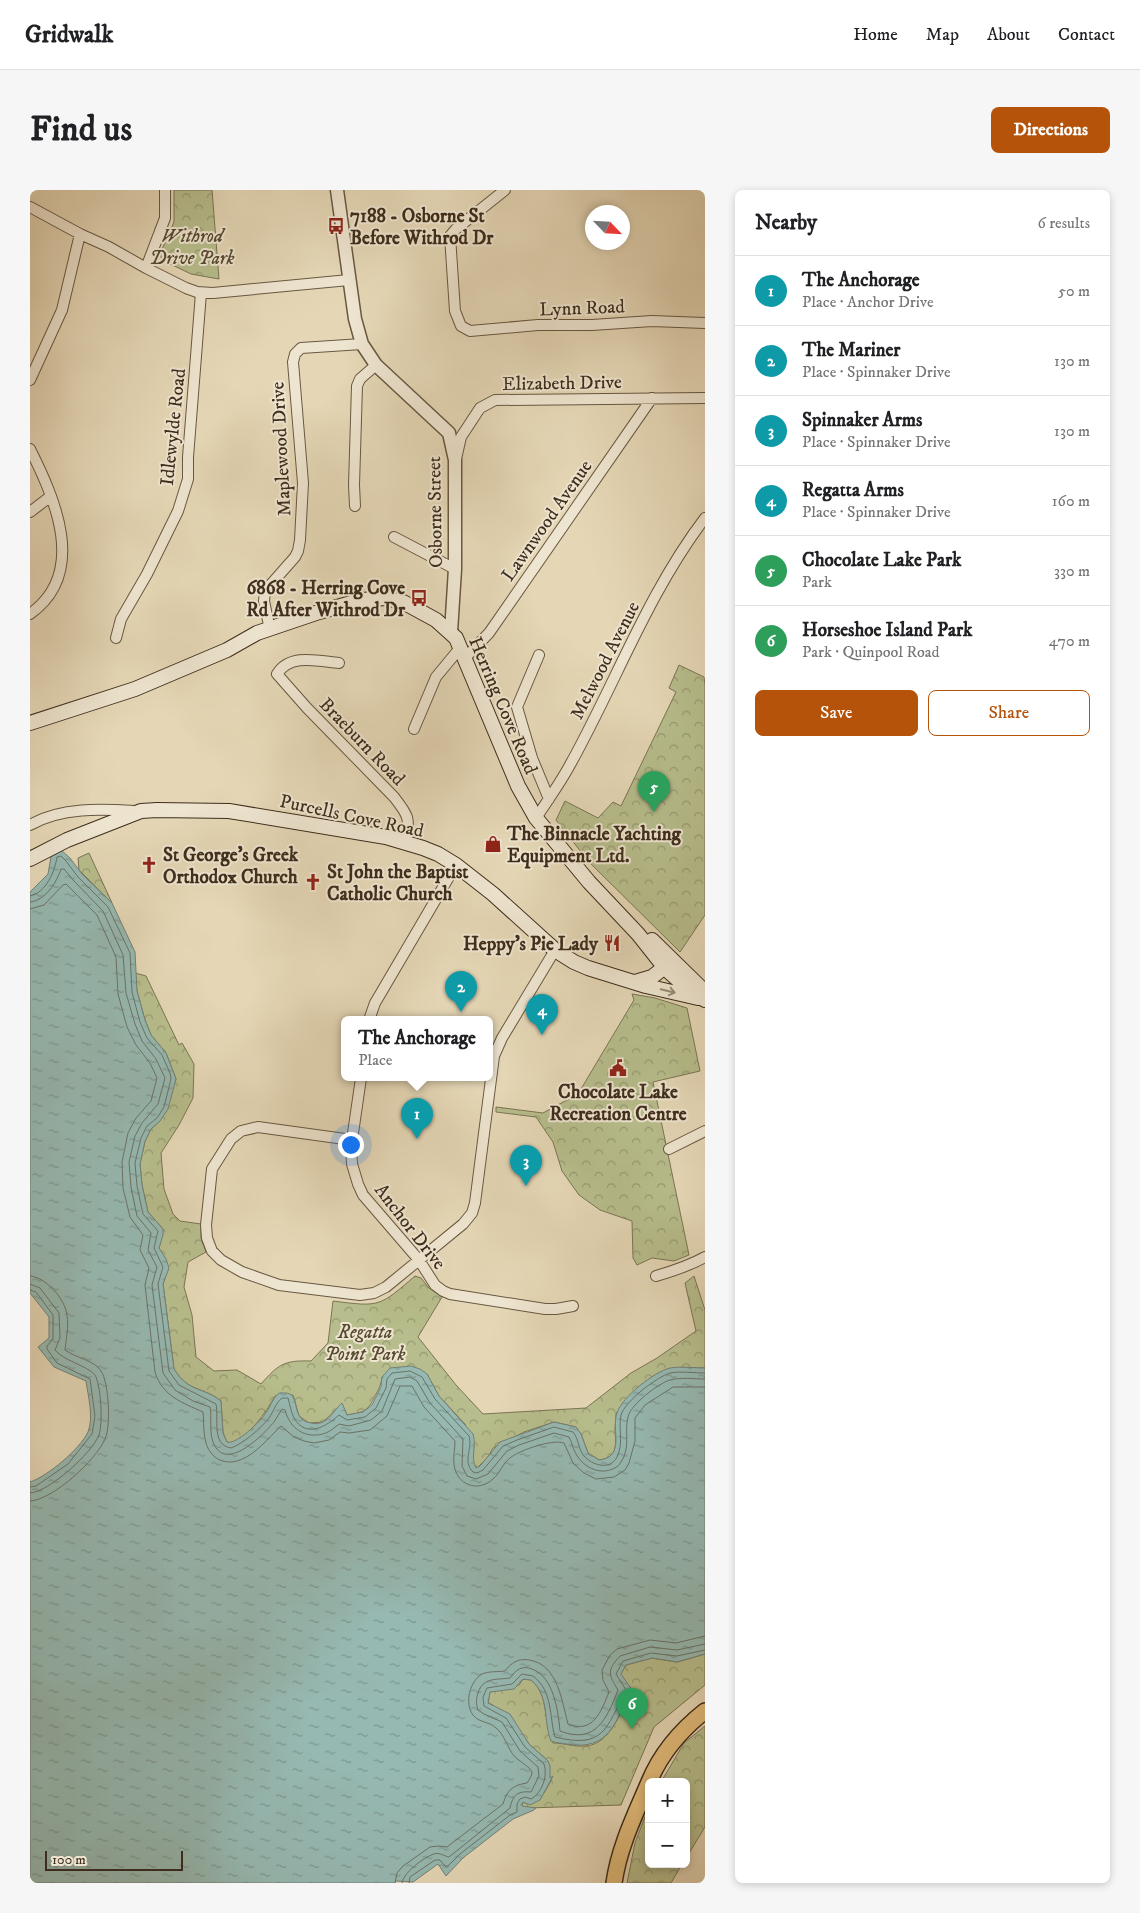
<!DOCTYPE html>
<html lang="en">
<head>
<meta charset="utf-8">
<style>
  :root { --surface:#fff; --page:#f6f6f6; --text:#202124; --muted:#757577; --line:#e0e0e0; --accent:#b45309 }
  body { margin:0; font-family:"IM FELL DW Pica",serif; background:var(--page); color:var(--text) }
  .controls { position:absolute; right:15px; bottom:15px; display:grid; overflow:hidden; border-radius:8px; box-shadow:0 2px 8px #0003 }
  .controls button { width:45px; height:45px; display:grid; place-items:center; padding:0; border:0; border-bottom:1px solid var(--line); background:var(--surface); color:var(--text); font:25px sans-serif }
  .compass { position:absolute; left:555px; top:15px; width:45px; height:45px; border-radius:50%; background:var(--surface); box-shadow:0 2px 8px #0003; rotate:115deg }
  .scale { position:absolute; left:15px; bottom:12px; width:138px; box-sizing:border-box; padding-left:5px; border:2px solid #3e2d1c; border-top:0; font-size:14px; line-height:18px; white-space:nowrap; color:#3e2d1c; -webkit-text-stroke:4px #eee5d0; paint-order:stroke }
  .you { position:absolute; left:320px; top:954px; width:18px; height:18px; margin:-12px; border:4px solid #fff; border-radius:50%; background:#1a73e8; box-shadow:0 0 0 8px #1a73e833 }
  .badge { display:grid; place-items:center; width:32px; height:32px; border-radius:50%; background:var(--accent); color:#fff; font-size:16px; font-weight:700 }
  .pin { position:absolute; translate:-50% -41px; filter:drop-shadow(0 1px 2px #0008) }
  .pin::after { content:''; position:absolute; top:26px; width:18px; height:15px; background:inherit; clip-path:polygon(0 0,100% 0,50% 100%) }
  .popup { position:absolute; left:311px; top:826px; width:152px; height:65px; box-sizing:border-box; display:grid; place-content:center; border-radius:8px; background:var(--surface); filter:drop-shadow(0 1px 4px #0005); font-size:16px; white-space:nowrap; color:var(--muted) }
  .popup b { font-size:19px; color:var(--text) }
  .popup::after { content:''; position:absolute; left:50%; top:100%; margin-left:-10px; border:10px solid transparent; border-top-color:var(--surface) }
  .list { margin:0; padding:0; list-style:none }
  h2 { display:flex; justify-content:space-between; align-items:center; height:65px; margin:0; padding:0 20px; font-size:21px }
  h2 small { font-size:16px; font-weight:400; color:var(--muted) }
  .list li { display:grid; grid-template-columns:32px 1fr auto; gap:15px; align-items:center; box-sizing:border-box; height:70px; padding:0 20px; border-top:1px solid var(--line) }
  .list b { display:block; font-size:19px; white-space:nowrap }
  .list p { margin:0; font-size:16px; white-space:nowrap; color:var(--muted) }
  .list em { font-size:16px; font-style:normal; color:var(--muted) }
  .actions { display:flex; gap:10px; padding:15px 20px }
  .actions a { flex:1; padding:11px 0; border:1px solid var(--accent); border-radius:8px; text-align:center; font-size:18px; color:var(--accent) }
  .actions .main { background:var(--accent); color:#fff }
  .map { position:relative; flex:none; width:675px; height:1693px; overflow:hidden; border-radius:8px }
  header { display:flex; align-items:center; gap:30px; box-sizing:border-box; height:70px; padding:0 25px; background:var(--surface); border-bottom:1px solid var(--line) }
  header strong { font-size:24px }
  nav { display:flex; gap:28px; margin-inline-start:auto; font-size:18px }
  .intro { display:flex; align-items:center; justify-content:space-between; box-sizing:border-box; height:120px; padding:0 30px }
  h1 { margin:0; font-size:35px }
  .button { padding:12px 22px; border-radius:8px; background:var(--accent); color:#fff; font-size:18px; font-weight:700 }
  main { display:flex; gap:30px; padding:0 30px }
  aside { flex:1; background:var(--surface); border-radius:8px; box-shadow:0 2px 8px #0003 }
  .map>svg:first-child { display:block }
  .park { fill:url(#park-crowns); stroke:#7a7554 }
  .water { fill:url(#water-ripples); stroke:#738176 }
  .lines { fill:none; stroke-linecap:round; stroke-linejoin:round }
  .shore { stroke:#6a7367; stroke-width:1 }
  .minor-casing { stroke:#685842; stroke-width:12 }
  .tertiary-casing { stroke:#685842; stroke-width:15 }
  .secondary-casing { stroke:#3e2d1c; stroke-width:16 }
  .primary-casing { stroke:#3e2d1c; stroke-width:18 }
  .minor { stroke:#eee5d0; stroke-width:10 }
  .tertiary { stroke:#eee5d0; stroke-width:12 }
  .secondary { stroke:#eee5d0; stroke-width:14 }
  .primary { stroke:#e2bc7b; stroke-width:15 }
  .oneway { stroke:#968976 }
  .labels { text-anchor:middle; stroke-width:4; stroke-linejoin:round; paint-order:stroke }
  .poi-label { font-size:19px; font-weight:bold; fill:#3e2d1c; stroke:#eee5d0; text-anchor:start }
  .park-label { font-size:19px; font-style:italic; fill:#564a32; stroke:#eee5d0 }
  .street-label { font-size:19px; fill:#3e2d1c; stroke:#eee5d0 }
</style>
</head>
<body>
<header>
<strong>Gridwalk</strong>
<nav><a>Home</a><a>Map</a><a>About</a><a>Contact</a></nav>
</header>
<div class="intro"><h1>Find us</h1><a class="button">Directions</a></div>
<main>
<div class="map">
<svg width="675" height="1693" viewBox="0 0 675 1693">
  <defs>
    <pattern id="park-crowns" width="20" height="18" patternUnits="userSpaceOnUse" patternTransform="scale(1.25)"><rect width="20" height="18" fill="#b7bd8c"/><path d="M2 6a3 3 0 1 1 6 0M12 15a3 3 0 1 1 6 0" fill="none" stroke="#969a72"/></pattern>
    <pattern id="water-ripples" width="26" height="14" patternUnits="userSpaceOnUse" patternTransform="scale(1.25)"><rect width="26" height="14" fill="#96b9b2"/><path d="M2 4q2-2 4 0t4 0M15 11q2-2 4 0t4 0" fill="none" stroke="#7c9790"/></pattern>
  </defs>
  <rect width="100%" height="100%" fill="#e5d7b6"/>
  <filter id="stains"><feTurbulence type="fractalNoise" baseFrequency=".004" numOctaves="4"/><feColorMatrix values="0 0 0 0 .2 0 0 0 0 .09 0 0 0 0 .02 0 0 0 .5 -.17"/></filter>
  <radialGradient id="worn" r=".72"><stop offset=".6" stop-color="#630" stop-opacity="0"/><stop offset="1" stop-color="#630" stop-opacity=".3"/></radialGradient>
  <path class="park" d="M144 0H182L189 89 161 84 132 70 130 64 144 32Z
    M649 475 674 487 675 495V725L650 762 559 672 526 630 535 611 568 628 583 612 591 616 646 502 639 498Z
    M59 663 82 713 49 680 48 668Z
    M105 783 116 786 149 855 152 853 164 874 163 908 149 935 131 963 134 999 143 1024 150 1031 171 1034V1048L176 1062 158 1072 154 1097 162 1125 166 1167 184 1181 207 1180 231 1194C248 1175 253 1170 281 1171L298 1153 303 1111C350 1117 349 1117 385 1086L391 1088 399 1098 412 1107 388 1147 426 1195 453 1224 556 1218 601 1183 627 1168 666 1141 655 1093 664 1086 675 1120V1178C662 1178 641 1177 629 1183 614 1189 598 1212 586 1223 586 1229 585 1235 585 1240 586 1255 588 1268 569 1270L558 1263 551 1244 546 1237 524 1232 494 1242 463 1258 458 1267 446 1279 442 1272 444 1256 435 1234 409 1206 397 1184 352 1187C351 1195 349 1199 345 1206 337 1222 335 1222 317 1225L312 1214 293 1232 279 1233 269 1226 263 1205 245 1206C236 1223 219 1246 201 1254L197 1252 193 1243 191 1211C172 1196 159 1203 144 1179L133 1094C140 1076 136 1073 129 1058L133 1039 118 1022 112 995 110 974 115 951 121 939 130 931 146 889 136 863 121 845 115 830 107 801Z
    M602 804 625 808 657 818 670 881 623 892 659 1065 644 1071 622 1068 607 1075 603 1068 602 1031 570 1020 549 1005 532 981 523 952 506 927 466 922V917L513 923 548 904 604 810Z
    M675 1464V1495L624 1537 591 1615 498 1618 491 1616 493 1612 514 1603 522 1589 520 1588 516 1569 499 1554 494 1547 463 1515 458 1513 460 1502 489 1495 493 1489 501 1490C520 1505 513 1534 523 1553 534 1553 545 1557 555 1556 581 1555 592 1518 602 1500L590 1484 596 1475 622 1468 647 1472Z
    M675 1536V1637L656 1668V1592H631L654 1553Z
    M619 1616V1674H652L641 1693H597L605 1653Z"/>
  <path class="water" d="M31 660 40 668 52 684 82 713 105 762 107 801 115 830 121 845 136 863 146 889 138 919 130 931 121 939 115 951 110 974 112 995 118 1022 133 1039V1045L129 1058 136 1069 139 1078 133 1094 144 1179C159 1203 172 1196 191 1211L193 1243 197 1252C206 1255 230 1232 235 1224 240 1218 242 1209 248 1204 251 1202 250 1203 255 1203 272 1203 259 1230 281 1233 285 1234 289 1234 293 1232 301 1228 305 1219 312 1213L317 1225 333 1222 342 1215 351 1197 352 1187 360 1178 381 1176 390 1179 397 1184 409 1206 443 1244C447 1256 440 1267 446 1278L450 1276 470 1252 524 1232 546 1237 551 1244 558 1263 569 1270C596 1267 581 1240 587 1223 592 1207 624 1182 640 1178 651 1176 664 1178 675 1178V1464L647 1472 622 1468 596 1475 591 1484 602 1500C585 1530 581 1562 536 1554 531 1553 526 1553 521 1551 513 1532 520 1506 501 1490L493 1489 484 1499 460 1502 458 1513 480 1524 499 1554 518 1571 520 1576V1588L523 1586 510 1610 500 1615 493 1612 492 1616 506 1618 504 1620 483 1629 433 1668 416 1686 408 1674 383 1692 366 1691 364 1693H0V1292C18 1286 50 1259 58 1242 64 1227 58 1206 56 1191L24 1177 8 1157 19 1148V1127L0 1103V702L18 684 22 661Z"/>
  <g class="lines">
    <path class="shore" d="M0 706C16 703 25 681 27 667L31 666 36 671 48 687 78 717 100 763 102 802 110 832 117 848 132 865 140 883 141 889 134 917 127 928 117 936 111 948 105 973 107 996 113 1024 128 1041 124 1058 133 1077 128 1094 139 1181 149 1195 186 1214C189 1229 181 1255 201 1258 213 1254 231 1238 239 1228 244 1221 246 1212 252 1208H258C260 1215 261 1222 264 1228 276 1249 297 1236 309 1225L317 1230 335 1227 346 1218 356 1198 357 1189 362 1183 380 1181 392 1187 405 1209 439 1246C443 1259 432 1271 443 1282L447 1283 453 1280 473 1256 487 1250 524 1237 543 1242C549 1249 548 1259 554 1266 562 1275 580 1281 587 1267 594 1252 588 1240 591 1225 595 1211 627 1187 640 1183 651 1181 664 1183 675 1183
      M0 712C15 711 27 692 31 679H34L44 691 73 721 93 765 96 803 105 834 112 851 126 869 135 888 128 914 112 933 105 946 99 972 101 997 107 1026 121 1043 118 1060 127 1077 122 1095 133 1183 145 1200 163 1211 180 1217C182 1228 179 1241 183 1252 195 1284 233 1245 244 1232 247 1228 249 1223 252 1219L255 1220C260 1239 276 1250 296 1243 301 1241 305 1237 309 1234L319 1236 341 1230 352 1221 365 1189 380 1187 387 1191 400 1213 433 1249 432 1276 437 1286 446 1289 458 1284 477 1261 489 1255 524 1243 539 1247C542 1252 542 1257 545 1262 550 1273 562 1282 575 1281 581 1280 588 1278 591 1272 601 1257 594 1242 598 1227 600 1215 629 1193 640 1190 651 1187 664 1189 675 1189
      M0 719 14 715 33 695 36 694 67 725 86 767 88 804 97 837 106 855 120 873 127 888 121 911 106 928 98 943 92 972 93 998 100 1027 113 1045 110 1060 119 1078 115 1095 125 1182C132 1206 153 1213 173 1222 174 1232 173 1242 176 1253 178 1260 183 1267 190 1270 214 1280 236 1250 251 1236L264 1247 274 1251 284 1253 299 1250 310 1242 319 1243 340 1240 357 1226 370 1196H382L394 1217 425 1251C425 1259 423 1266 424 1274 426 1295 448 1303 463 1289 470 1283 473 1273 480 1268 490 1260 522 1249 534 1253L543 1273 554 1283 566 1289 584 1287 595 1280 599 1273 605 1251V1228L615 1215 643 1197H675
      M0 1086C16 1087 35 1109 37 1125 39 1137 36 1149 35 1160 46 1168 64 1170 71 1181 79 1192 81 1237 75 1249 66 1270 23 1310 0 1311
      M0 1094 10 1098 29 1123 30 1148 25 1160C35 1172 62 1177 66 1187 71 1199 73 1233 69 1245 62 1263 19 1302 0 1303
      M0 1100 6 1102 23 1125V1149L17 1156V1159L27 1173 60 1189 65 1226 62 1244 38 1274 6 1296 0 1297
      M365 1693 367 1683 373 1676 400 1657 408 1656 417 1657 473 1614C477 1600 483 1595 497 1593 499 1590 502 1586 502 1582 500 1577 489 1571 485 1567 477 1558 475 1545 466 1538 459 1531 449 1533 443 1525 434 1513 440 1491 452 1484 459 1481 468 1482 475 1481 481 1473 488 1468 499 1470 528 1474 532 1512 538 1534 563 1544 571 1522 579 1502L573 1490 572 1480 580 1465 587 1459 620 1450 646 1453 675 1446
      M372 1693C373 1683 394 1667 404 1664 409 1662 414 1666 419 1667L480 1618C483 1604 488 1601 501 1602L509 1586 508 1577 490 1561 472 1532 454 1524 448 1520C446 1514 446 1509 448 1503 453 1487 466 1490 480 1488 486 1480 491 1475 502 1479 524 1487 528 1521 530 1541 566 1555 577 1528 588 1500 579 1485 576 1481 590 1466L620 1457 647 1460 675 1454
      M379 1693 380 1687 405 1670H410L415 1676H418L430 1664 480 1625 487 1622V1614L490 1609 495 1607 501 1609C512 1603 518 1586 514 1574L495 1557 476 1528 454 1516 453 1507 457 1498 482 1494 492 1484 503 1486C523 1501 519 1526 525 1547 574 1559 576 1539 596 1500L586 1484 593 1471 621 1463 647 1466 675 1460"/>
    <g class="minor-casing">
      <path id="minor" d="M475 0 426 39 420 46 425 121 431 136 440 141 508 135H562L622 131 675 133
        M0 17 50 44 79 57 116 78 156 98 167 102 183 103 319 90
        M116 78 135 28V0
        M0 190 32 120 50 44
        M0 259C25 309 58 383 0 424
        M426 269 431 247 450 218 465 210 675 208
        M325 316 324 295 327 196 330 189 346 175
        M0 322 21 306
        M364 347 425 379
        M240 440 234 411 235 401 265 367 268 361 270 350 273 293 263 172 265 164 271 158 332 154
        M86 448 91 429 117 384 148 321 158 289V267L171 103
        M509 465 487 517 502 568 519 609
        M434 469 459 443 622 208
        M309 473C288 471 260 463 247 484L277 518 364 607C379 626 380 628 376 652
        M384 539 406 487 430 458
        M506 628C518 610 531 592 541 573 586 492 618 403 675 328
        M0 635C31 617 71 619 105 621
        M339 830 345 813 426 675
        M331 888 321 957 322 974 328 994 333 1005 389 1070 405 1095 413 1101 420 1104 515 1119H526L543 1116
        M322 950 228 937 211 941 201 949 182 979 176 1035 177 1048 182 1061 191 1070 212 1082 249 1095 330 1105 344 1103 356 1097 433 1034 442 1023 445 1013 464 866 472 848 525 760
        M639 959 675 941
        M626 1086C643 1081 659 1076 675 1067"/>
    </g>
    <g class="tertiary-casing">
      <path id="tertiary" d="M307 0 325 129 332 154 346 175 419 243 425 270V379L421 442"/>
    </g>
    <g class="secondary-casing">
      <path id="secondary" d="M0 533 105 499 197 460 227 443 289 422 332 410 355 408 373 412 406 430 426 448 488 596 506 628 559 692 608 744 635 778 657 798 675 810
        M0 669 37 650 111 621 127 620 199 621 356 647 393 658 408 664 426 675 463 704 525 760 544 772 558 778 616 796 668 808
        M622 750 671 798
        M605 792 622 787 641 772"/>
    </g>
    <g class="primary-casing">
      <path id="primary" d="M619 1592C631 1563 651 1540 675 1521
        M584 1693C589 1657 605 1625 619 1592"/>
    </g>
    <use href="#minor" class="minor"/>
    <use href="#tertiary" class="tertiary"/>
    <use href="#secondary" class="secondary"/>
    <use href="#primary" class="primary"/>
  </g>
  <defs><path id="oneway-shaft" d="M-6 0H5M1.5-3L5.5 0L1.5 3" fill="none" stroke-width="1.6" stroke-linecap="round" stroke-linejoin="round" transform="scale(1.25)"/></defs>
  <use class="oneway" href="#oneway-shaft" transform="translate(638 801) rotate(14)"/>
  <defs>
    <g id="bus-bare" transform="scale(1.35)"><path d="M-5-6H5V4H4V6H2V4H-2V6H-4V4H-5ZM-3.5-4V0h7V-4ZM-3.5 1.2v1.5H-2V1.2ZM2 1.2v1.5H3.5V1.2Z" fill="#8f2418" stroke="#eee5d0" stroke-width="2.5" paint-order="stroke"/></g>
    <g id="shop-bare" transform="scale(1.35)"><path d="M-5-2.5h2.3a2.7 3.5 0 0 1 5.4 0H5L5.5 6h-11ZM-1.5-2.5h3a1.5 2.3 0 0 0-3 0Z" fill="#8f2418" stroke="#eee5d0" stroke-width="2.5" paint-order="stroke"/></g>
    <g id="church-bare" transform="scale(1.35)"><path d="M-1.2-6h2.4v3.5h3.3v2.4h-3.3V6h-2.4V-.1h-3.3v-2.4h3.3Z" fill="#8f2418" stroke="#eee5d0" stroke-width="2.5" paint-order="stroke"/></g>
    <g id="restaurant-bare" transform="scale(1.35)"><path d="M-5-6h1v4h1v-4h1v4h1v-4h1v5L-1.5 .5V6h-2V.5L-5-1ZM5-6V6H3V1.5H1.5Q1.5-4 5-6Z" fill="#8f2418" stroke="#eee5d0" stroke-width="2.5" paint-order="stroke"/></g>
    <g id="civic-bare" transform="scale(1.35)"><path d="M-.6-6.5H3V-4.5H.6V-3L4-1V1h2V6H-6V1h2V-1L-.6-3ZM-1.2 2.5V6h2.4V2.5Z" fill="#8f2418" stroke="#eee5d0" stroke-width="2.5" paint-order="stroke"/></g>
  </defs>
  <g fill-rule="evenodd">
    <use href="#bus-bare" x="306" y="36"/>
    <use href="#bus-bare" x="389" y="408"/>
    <use href="#shop-bare" x="463" y="654"/>
    <use href="#church-bare" x="119" y="675"/>
    <use href="#church-bare" x="283" y="692"/>
    <use href="#restaurant-bare" x="582" y="753"/>
    <use href="#civic-bare" x="588" y="878"/>
  </g>
  <g class="labels">
    <g class="poi-label">
      <text x="320" y="32">7188 - Osborne St<tspan x="320" dy="22">Before Withrod Dr</tspan></text>
      <text x="375" y="404" text-anchor="end">6868 - Herring Cove<tspan x="375" dy="22">Rd After Withrod Dr</tspan></text>
      <text x="477" y="650">The Binnacle Yachting<tspan x="477" dy="22">Equipment Ltd.</tspan></text>
      <text x="133" y="671">St George's Greek<tspan x="133" dy="22">Orthodox Church</tspan></text>
      <text x="297" y="688">St John the Baptist<tspan x="297" dy="22">Catholic Church</tspan></text>
      <text x="568" y="760" text-anchor="end">Heppy's Pie Lady</text>
      <text x="588" y="908" text-anchor="middle">Chocolate Lake<tspan x="588" dy="22">Recreation Centre</tspan></text>
    </g>
    <g class="park-label">
      <text x="162" y="52">Withrod<tspan x="162" dy="22">Drive Park</tspan></text>
      <text x="335" y="1148">Regatta<tspan x="335" dy="22">Point Park</tspan></text>
    </g>
    <g class="street-label">
      <text transform="translate(552 117) rotate(-2)" y="7">Lynn Road</text>
      <text transform="translate(532 192) rotate(-1)" y="7">Elizabeth Drive</text>
      <text transform="translate(142 237) rotate(-84)" y="7">Idlewylde Road</text>
      <text transform="translate(250 259) rotate(-93)" y="7">Maplewood Drive</text>
      <text transform="translate(404 322) rotate(-91)" y="7">Osborne Street</text>
      <text transform="translate(516 330) rotate(-55)" y="7">Lawnwood Avenue</text>
      <text transform="translate(574 470) rotate(-63)" y="7">Melwood Avenue</text>
      <text transform="translate(474 515) rotate(67)" y="7">Herring Cove Road</text>
      <text transform="translate(333 551) rotate(46)" y="7">Braeburn Road</text>
      <text transform="translate(322 625) rotate(12)" y="7">Purcells Cove Road</text>
      <text transform="translate(381 1036) rotate(52)" y="7">Anchor Drive</text>
    </g>
  </g>
  <rect width="100%" height="100%" filter="url(#stains)"/>
  <rect width="100%" height="100%" fill="url(#worn)"/>
</svg>
<div class="controls">
<button>+</button>
<button>−</button>
</div>
<svg class="compass" viewBox="-18 -18 36 36"><path d="M0-13l5 13h-10z" fill="#e53935"/><path d="M0 13l5-13h-10z" fill="#757577"/></svg>
<div class="scale">100 m</div>
<div class="you"></div>
<div class="pin badge" style="left:387px;top:949px;background:#0f9aa8">1</div>
<div class="popup"><b>The Anchorage</b>Place</div>
<div class="pin badge" style="left:431px;top:822px;background:#0f9aa8">2</div>
<div class="pin badge" style="left:496px;top:996px;background:#0f9aa8">3</div>
<div class="pin badge" style="left:512px;top:845px;background:#0f9aa8">4</div>
<div class="pin badge" style="left:624px;top:622px;background:#2e9e5b">5</div>
<div class="pin badge" style="left:602px;top:1539px;background:#2e9e5b">6</div>
</div>
<aside>
<h2>Nearby<small>6 results</small></h2>
<ul class="list">
<li><span class="badge" style="background:#0f9aa8">1</span><div><b>The Anchorage</b><p>Place · Anchor Drive</p></div><em>50 m</em></li>
<li><span class="badge" style="background:#0f9aa8">2</span><div><b>The Mariner</b><p>Place · Spinnaker Drive</p></div><em>130 m</em></li>
<li><span class="badge" style="background:#0f9aa8">3</span><div><b>Spinnaker Arms</b><p>Place · Spinnaker Drive</p></div><em>130 m</em></li>
<li><span class="badge" style="background:#0f9aa8">4</span><div><b>Regatta Arms</b><p>Place · Spinnaker Drive</p></div><em>160 m</em></li>
<li><span class="badge" style="background:#2e9e5b">5</span><div><b>Chocolate Lake Park</b><p>Park</p></div><em>330 m</em></li>
<li><span class="badge" style="background:#2e9e5b">6</span><div><b>Horseshoe Island Park</b><p>Park · Quinpool Road</p></div><em>470 m</em></li>
</ul>
<div class="actions"><a class="main">Save</a><a>Share</a></div>
</aside>
</main>
</body>
</html>
